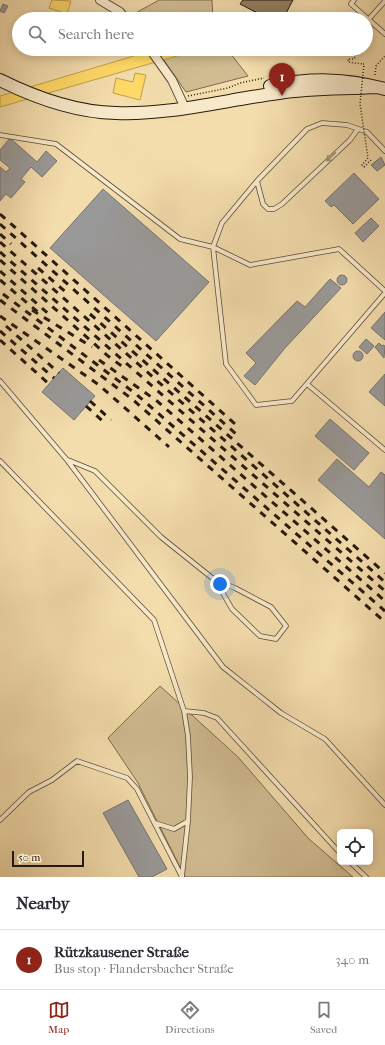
<!DOCTYPE html>
<html lang="en">
<head>
<meta charset="utf-8">
<style>
  :root { --surface:#fff; --page:#f2f2f3; --text:#2b2b33; --muted:#7c7c81; --line:#e1e1e2; --accent:#8f2418 }
  body { margin:0; font-family:"IM FELL French Canon",serif; background:var(--page); color:var(--text) }
  .controls { position:absolute; right:12px; bottom:12px; display:grid; overflow:hidden; border-radius:6px; box-shadow:0 2px 10px #0003 }
  .controls button { width:36px; height:36px; display:grid; place-items:center; padding:0; border:0; border-bottom:1px solid var(--line); background:var(--surface); color:var(--text); font:20px sans-serif }
  .scale { position:absolute; left:12px; bottom:10px; width:72px; box-sizing:border-box; padding-left:4px; border:2px solid #251a0e; border-top:0; font-size:11px; line-height:14px; white-space:nowrap; color:#251a0e; -webkit-text-stroke:3px #f8e9ca; paint-order:stroke }
  .you { position:absolute; left:220px; top:584px; width:14px; height:14px; margin:-10px; border:3px solid #fff; border-radius:50%; background:#1a73e8; box-shadow:0 0 0 6px #1a73e833 }
  .badge { display:grid; place-items:center; width:26px; height:26px; border-radius:50%; background:var(--accent); color:#fff; font-size:13px; font-weight:700 }
  .pin { position:absolute; translate:-50% -33px; filter:drop-shadow(0 1px 2px #0008) }
  .pin::after { content:''; position:absolute; top:21px; width:14px; height:12px; background:inherit; clip-path:polygon(0 0,100% 0,50% 100%) }
  .list { margin:0; padding:0; list-style:none }
  h2 { display:flex; justify-content:space-between; align-items:center; height:52px; margin:0; padding:0 16px; font-size:17px }
  h2 small { font-size:13px; font-weight:400; color:var(--muted) }
  .list li { display:grid; grid-template-columns:26px 1fr auto; gap:12px; align-items:center; box-sizing:border-box; height:60px; padding:0 16px; border-top:1px solid var(--line) }
  .list b { display:block; font-size:15px; white-space:nowrap }
  .list p { margin:0; font-size:13px; white-space:nowrap; color:var(--muted) }
  .list em { font-size:13px; font-style:normal; color:var(--muted) }
  .icon { flex:none; width:22px; height:22px; fill:none; stroke:currentColor; stroke-width:2; stroke-linecap:round; stroke-linejoin:round }
  .map { position:relative; flex:none; width:385px; height:877px; overflow:hidden }
  .search { position:absolute; background:var(--surface); box-shadow:0 2px 10px #0003; left:12px; right:12px; top:12px; height:44px; display:flex; align-items:center; gap:10px; box-sizing:border-box; padding:0 14px; border-radius:22px; color:var(--muted); font-size:15px }
  .sheet { height:112px; background:var(--surface) }
  nav { display:flex; justify-content:space-around; align-items:center; box-sizing:border-box; height:56px; border-top:1px solid var(--line); background:var(--surface); font-size:11px; color:var(--muted) }
  nav a { display:grid; justify-items:center; gap:2px }
  nav .on { color:var(--accent) }
  .map>svg:first-child { display:block }
  .green { fill:#d1bc92; stroke:#7b6b50 }
  .homes { fill:#ffd966; stroke:#bea04c }
  .industry { fill:#999; stroke:#76736f }
  .building { fill:#917f61; stroke:#251a0e }
  .lines { fill:none; stroke-linecap:round; stroke-linejoin:round }
  .lane-casing { stroke:#594b36; stroke-width:5.5 }
  .street-casing { stroke:#594b36; stroke-width:10 }
  .secondary-casing { stroke:#251a0e; stroke-width:14 }
  .path { stroke:#251a0e; stroke-width:1.5; stroke-dasharray:1 2; stroke-linecap:butt }
  .lane { stroke:#f8e9ca; stroke-width:4 }
  .street { stroke:#f8e9ca; stroke-width:8 }
  .secondary { stroke:#f8e9ca; stroke-width:12 }
  .rail { stroke:#251a0e; stroke-width:3; stroke-dasharray:7 7; stroke-linecap:butt }
  .path-bridge { stroke:#251a0e; stroke-width:1.5; stroke-dasharray:1 2; stroke-linecap:butt }
  .oneway { stroke:#998c75 }
</style>
</head>
<body>
<div class="map">
<svg width="385" height="877" viewBox="0 0 385 877">
  <rect width="100%" height="100%" fill="#f4ddad"/>
  <filter id="stains"><feTurbulence type="fractalNoise" baseFrequency=".005" numOctaves="4"/><feColorMatrix values="0 0 0 0 .2 0 0 0 0 .09 0 0 0 0 .02 0 0 0 .5 -.17"/></filter>
  <radialGradient id="worn" r=".72"><stop offset=".6" stop-color="#630" stop-opacity="0"/><stop offset="1" stop-color="#630" stop-opacity=".3"/></radialGradient>
  <path class="green" d="M159 0H212L213 19H135L132 15Z
    M156 49H227L248 76 186 92Z
    M160 686 238 757 309 839 353 877H185L138 783 108 738Z"/>
  <path class="homes" d="M52 0 71 1 67 14 49 8Z
    M157 49H201L0 107V96Z
    M135 73 146 75 140 100 113 93 116 78 133 82Z"/>
  <path class="industry" d="M3 4 8 6 4 13 0 11Z
    M10 138 37 162 46 151 57 161 42 177 31 167 21 179 25 182 11 198 6 194 0 201V167L6 172 10 168 0 160V150Z
    M381 157 385 165 377 171 371 165Z
    M354 173 379 199 353 224 334 205 331 207 325 201Z
    M103 189 209 282 156 341 50 248Z
    M371 218 379 226 363 242 355 233Z
    M337 280a5 5 0 1 1 10 0a5 5 0 1 1-10 0Z
    M330 279 341 288 285 348 255 385 244 376 256 363 246 353 297 301 305 307Z
    M385 312V340L371 328Z
    M366 339 374 346 367 354 359 347Z
    M379 343 382 346 383 345 385 346 384 358 375 347Z
    M353 356a5 5 0 1 1 10 0a5 5 0 1 1-10 0Z
    M63 368 95 396 74 420 42 392Z
    M385 374V406L369 392Z
    M330 419 369 453 354 470 315 436Z
    M337 459 369 487 381 472 385 475V539L318 480Z
    M128 800 167 869 152 877H139L103 813Z"/>
  <path class="building" d="M243 0H293L283 19H269L240 4Z"/>
  <g class="lines">
    <g class="lane-casing">
      <path id="lane" d="M354 0 351 4 385 34
        M368 20 385 1
        M0 135 56 144 180 239 213 247 250 265 339 249 385 291
        M385 151 367 132 347 125 322 123 307 129 257 181 222 223 213 247 226 364 256 405 292 401 385 293
        M257 181 263 204 268 209H274L282 204 350 140 358 129
        M0 381 67 460 223 667 281 713 325 739 385 805
        M307 384 385 450
        M68 460 95 471 161 537 216 581 235 588 271 607 286 626 276 639 260 636 232 609 216 581
        M0 461 154 620 184 711 188 736 190 777 188 821 174 829 155 823
        M184 711 204 713 217 718 340 853
        M0 820 29 792 52 780 77 761 127 778 137 789 182 877
        M350 862 366 877
        M182 876 188 821"/>
    </g>
    <g class="street-casing">
      <path id="street" d="M100 0 120 12 126 19
        M150 49 172 80 185 108"/>
    </g>
    <g class="secondary-casing">
      <path id="secondary" d="M0 80C36 98 75 112 116 113 170 115 225 100 279 93 311 88 344 89 376 87
        M270 86C310 78 345 78 385 89"/>
    </g>
    <path class="path" d="M359 49 354 59H348V62L363 64
      M375 75 376 66 385 56
      M188 96 228 88 240 83 264 78
      M368 158 362 165 364 167 371 160"/>
    <use href="#lane" class="lane"/>
    <use href="#street" class="street"/>
    <use href="#secondary" class="secondary"/>
    <path class="rail" d="M0 214 235 424
      M0 224 236 434
      M0 234 11 244
      M0 242 385 582
      M0 252 385 591
      M0 260 108 356 127 370
      M38 268 68 294
      M0 271 52 317
      M0 280 38 312
      M3 294 136 394 385 611
      M0 300 132 399 385 622
      M32 310 92 347
      M90 314 385 573
      M0 316 99 385 169 447
      M6 326 59 373
      M0 331 54 378
      M0 340 49 384
      M99 360 157 401 385 601
      M90 401 111 420
      M86 406 106 424"/>
    <path class="path-bridge" d="M363 64H364L360 104 368 158"/>
  </g>
  <defs><path id="oneway-shaft" d="M-6 0H5M1.5-3L5.5 0L1.5 3" fill="none" stroke-width="1.6" stroke-linecap="round" stroke-linejoin="round"/></defs>
  <use class="oneway" href="#oneway-shaft" transform="translate(331 157) rotate(136)"/>
  <rect width="100%" height="100%" filter="url(#stains)"/>
  <rect width="100%" height="100%" fill="url(#worn)"/>
</svg>
<div class="controls">
<button><svg class="icon" aria-label="locate" viewBox="0 0 24 24"><circle cx="12" cy="12" r="6"/><path d="M12 2v4M12 18v4M2 12h4M18 12h4"/></svg></button>
</div>
<div class="scale">50 m</div>
<div class="you"></div>
<div class="pin badge" style="left:282px;top:96px">1</div>
<div class="search"><svg class="icon" aria-label="search" viewBox="0 0 24 24"><circle cx="10" cy="10" r="6"/><path d="M15 15l6 6"/></svg>Search here</div>
</div>
<section class="sheet">
<h2>Nearby<small></small></h2>
<ul class="list">
<li><span class="badge">1</span><div><b>Rützkausener Straße</b><p>Bus stop · Flandersbacher Straße</p></div><em>340 m</em></li>
</ul>
</section>
<nav>
<a class="on"><svg class="icon" aria-label="map" viewBox="0 0 24 24"><path d="M3 6l6-2 6 2 6-2v14l-6 2-6-2-6 2zM9 4v14M15 6v14"/></svg>Map</a>
<a><svg class="icon" aria-label="directions" viewBox="0 0 24 24"><path d="M12 3l9 9-9 9-9-9zM9 14v-3h6M13 9l2 2-2 2"/></svg>Directions</a>
<a><svg class="icon" aria-label="saved" viewBox="0 0 24 24"><path d="M7 4h10v16l-5-4-5 4z"/></svg>Saved</a>
</nav>
</body>
</html>
